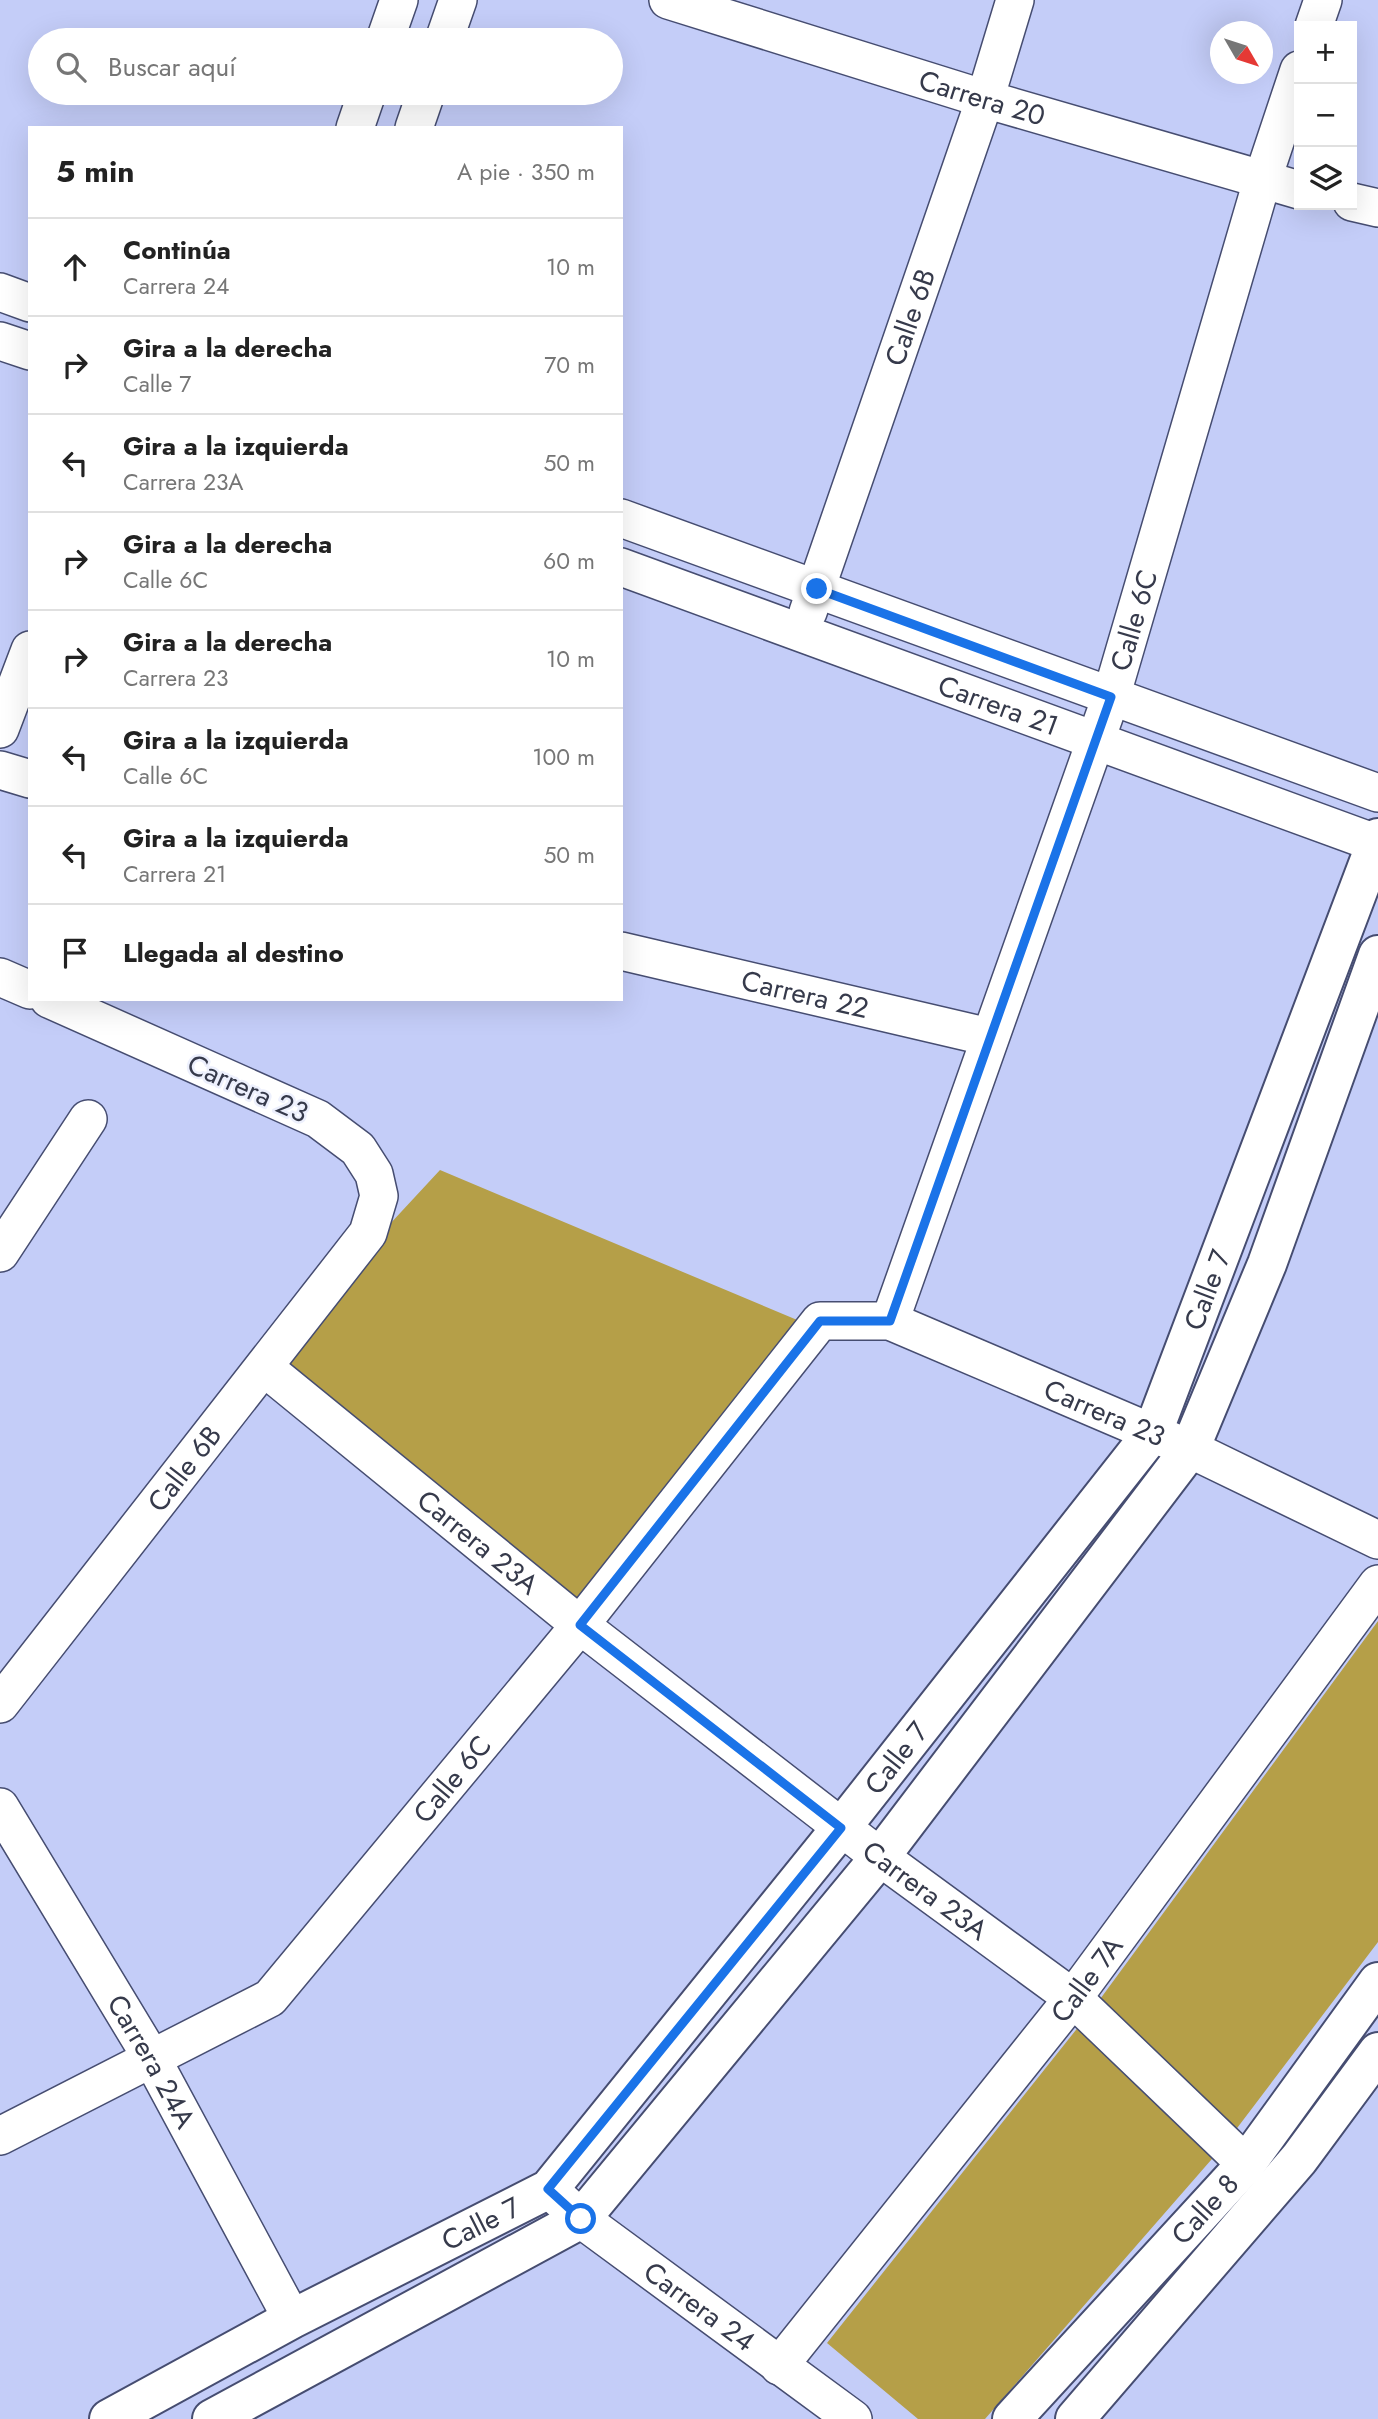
<!DOCTYPE html>
<html lang="es">
<head>
<meta charset="utf-8">
<style>
  :root { --surface:#fff; --page:#f2f2f2; --text:#222; --muted:#767676; --line:#e0e0e0 }
  body { margin:0; font-family:Jost,sans-serif; background:var(--page); color:var(--text) }
  .controls { position:absolute; right:21px; top:21px; display:grid; overflow:hidden; border-radius:0px; box-shadow:0 7px 28px #0002 }
  .controls button { width:63px; height:63px; display:grid; place-items:center; padding:0; border:0; border-bottom:2px solid var(--line); background:var(--surface); color:var(--text); font:35px sans-serif }
  .compass { position:absolute; left:1210px; top:21px; width:63px; height:63px; border-radius:50%; background:var(--surface); box-shadow:0 7px 28px #0002; rotate:129deg }
  .stop { position:absolute; width:21px; height:21px; margin:-16px; border:5px solid #1a73e8; border-radius:50%; background:#fff }
  .stop.end { background:#1a73e8; border-color:#fff; box-shadow:0 2px 7px #0008 }
  .list { margin:0; padding:0; list-style:none }
  h2 { display:flex; justify-content:space-between; align-items:center; height:91px; margin:0; padding:0 28px; font-size:30px }
  h2 small { font-size:23px; font-weight:400; color:var(--muted) }
  .list li { display:grid; grid-template-columns:46px 1fr auto; gap:21px; align-items:center; box-sizing:border-box; height:98px; padding:0 28px; border-top:2px solid var(--line) }
  .list b { display:block; font-size:26px; white-space:nowrap }
  .list p { margin:0; font-size:23px; white-space:nowrap; color:var(--muted) }
  .list em { font-size:23px; font-style:normal; color:var(--muted) }
  .icon { flex:none; width:38px; height:38px; fill:none; stroke:currentColor; stroke-width:2; stroke-linecap:round; stroke-linejoin:round }
  .map { position:relative; flex:none; width:1378px; height:2419px; overflow:hidden }
  .search { position:absolute; background:var(--surface); box-shadow:0 7px 28px #0002; left:28px; top:28px; width:595px; height:77px; display:flex; align-items:center; gap:18px; box-sizing:border-box; padding:0 24px; border-radius:38px; color:var(--muted); font-size:26px }
  .panel { position:absolute; background:var(--surface); box-shadow:0 7px 28px #0002; left:28px; top:126px; width:595px; height:875px; border-radius:0px }
  .map>svg:first-child { display:block }
  .green { fill:#b59f48 }
  .lines { fill:none; stroke-linecap:round; stroke-linejoin:round }
  .street-casing { stroke:#464d71; stroke-width:40 }
  .secondary-casing { stroke:#464d71; stroke-width:42 }
  .street { stroke:#fff; stroke-width:37 }
  .secondary { stroke:#fff; stroke-width:38 }
  .route { stroke:#1a73e8; stroke-width:9 }
  .labels { text-anchor:middle; stroke-width:5; stroke-linejoin:round; paint-order:stroke }
  .street-label { font-size:28px; fill:#363a4b; stroke:#edf0fd }
</style>
</head>
<body>
<div class="map">
<svg width="1378" height="2419" viewBox="0 0 1378 2419">
  <rect width="100%" height="100%" fill="#c4cdf8"/>
  <path class="green" d="M440 1170 802 1322 575 1610 277 1366 376 1239Z
    M1378 1621V1942L1225 2144 985 2419H918L827 2343 1095 2006Z"/>
  <g class="lines">
    <g class="street-casing">
      <g id="street">
        <path id="s1" d="M668 0 985 99 1299 190"/>
        <path d="M1314 26 1323 0"/>
        <path d="M385 40 399 0"/>
        <path d="M444 40 458 0"/>
        <path d="M355 128 367 93"/>
        <path d="M414 128 426 93"/>
        <path d="M1352 202 1378 208"/>
        <path d="M0 292 30 303"/>
        <path d="M0 341 30 351"/>
        <path d="M621 518 1378 793"/>
        <path id="s2" d="M621 567 1378 844"/>
        <path id="s3" d="M808 612 985 99 1015 0"/>
        <path d="M0 729 30 650"/>
        <path d="M0 770 30 779"/>
        <path id="s4" d="M621 951 989 1037"/>
        <path d="M0 977 30 990"/>
        <path d="M0 1253 88 1119"/>
        <path id="s5" d="M890 1321 1111 697 1262 181 1299 70"/>
        <path id="s6" d="M265 1368 580 1625 880 1857 1073 1998 1246 2164"/>
        <path id="s7" d="M0 1704 368 1233 379 1196 374 1174 358 1149 318 1119 49 999"/>
        <path id="s8" d="M0 1807 151 2057 292 2319"/>
        <path id="s9" d="M0 2136 270 1998 580 1625 820 1321H890L1190 1449 1378 1540"/>
        <path id="s10" d="M549 2189 581 2219 853 2419"/>
        <path id="s11" d="M779 2366 1073 1998 1378 1584"/>
      </g>
    </g>
    <g class="secondary-casing">
      <g id="secondary">
        <path id="s12" d="M109 2419 292 2319 549 2189 841 1828 1153 1432 1378 838"/>
        <path d="M212 2419 581 2219 880 1857 1190 1449 1267 1264 1378 955"/>
        <path id="s13" d="M1012 2419 1246 2164 1378 1982"/>
        <path d="M1075 2419 1299 2159 1378 2052"/>
      </g>
    </g>
    <use href="#street" class="street"/>
    <use href="#secondary" class="secondary"/>
  </g>
  <g class="lines">
    <path class="route" d="M581 2219 548 2189 841 1828 580 1625 820 1321H890L1111 697 817 589"/>
  </g>
  <g class="labels">
    <g class="street-label">
      <text dy="10" stroke="none"><textPath href="#s1" startOffset="329">Carrera 20</textPath></text>
      <text dy="10" stroke="none"><textPath href="#s3" startOffset="312">Calle 6B</textPath></text>
      <text dy="10" stroke="none"><textPath href="#s5" startOffset="742">Calle 6C</textPath></text>
      <text dy="10" stroke="none"><textPath href="#s2" startOffset="402">Carrera 21</textPath></text>
      <text dy="10" stroke="none"><textPath href="#s4" startOffset="189">Carrera 22</textPath></text>
      <text transform="translate(248 1088) rotate(24)" y="10">Carrera 23</text>
      <text dy="10" stroke="none"><textPath href="#s12" startOffset="1617">Calle 7</textPath></text>
      <text dy="10" stroke="none"><textPath href="#s9" startOffset="1479">Carrera 23</textPath></text>
      <text dy="10" stroke="none"><textPath href="#s7" startOffset="299">Calle 6B</textPath></text>
      <text dy="10" stroke="none"><textPath href="#s6" startOffset="275">Carrera 23A</textPath></text>
      <text dy="10" stroke="none"><textPath href="#s12" startOffset="1050">Calle 7</textPath></text>
      <text dy="10" stroke="none"><textPath href="#s9" startOffset="588">Calle 6C</textPath></text>
      <text dy="10" stroke="none"><textPath href="#s6" startOffset="842">Carrera 23A</textPath></text>
      <text dy="10" stroke="none"><textPath href="#s11" startOffset="494">Calle 7A</textPath></text>
      <text dy="10" stroke="none"><textPath href="#s8" startOffset="296">Carrera 24A</textPath></text>
      <text dy="10" stroke="none"><textPath href="#s13" startOffset="285">Calle 8</textPath></text>
      <text dy="10" stroke="none"><textPath href="#s12" startOffset="420">Calle 7</textPath></text>
      <text dy="10" stroke="none"><textPath href="#s10" startOffset="191">Carrera 24</textPath></text>
    </g>
  </g>
</svg>
<div class="controls">
<button>+</button>
<button>−</button>
<button><svg class="icon" aria-label="layers" viewBox="0 0 24 24"><path d="M12 4l9 5-9 5-9-5zM3 14l9 5 9-5"/></svg></button>
</div>
<svg class="compass" viewBox="-18 -18 36 36"><path d="M0-13l5 13h-10z" fill="#e53935"/><path d="M0 13l5-13h-10z" fill="#767676"/></svg>
<div class="stop" style="left:581px;top:2219px"></div>
<div class="stop end" style="left:817px;top:589px"></div>
<div class="search"><svg class="icon" aria-label="search" viewBox="0 0 24 24"><circle cx="10" cy="10" r="6"/><path d="M15 15l6 6"/></svg>Buscar aquí</div>
<section class="panel">
<h2>5 min<small>A pie · 350 m</small></h2>
<ul class="list">
<li><svg class="icon" aria-label="ahead" viewBox="0 0 24 24"><path d="M12 20V5M6 11l6-6 6 6"/></svg><div><b>Continúa</b><p>Carrera 24</p></div><em>10 m</em></li>
<li><svg class="icon" aria-label="right" viewBox="0 0 24 24"><path d="M7 20v-9h11M14 6l5 5-5 5"/></svg><div><b>Gira a la derecha</b><p>Calle 7</p></div><em>70 m</em></li>
<li><svg class="icon" aria-label="left" viewBox="0 0 24 24"><path d="M17 20v-9H6M10 6l-5 5 5 5"/></svg><div><b>Gira a la izquierda</b><p>Carrera 23A</p></div><em>50 m</em></li>
<li><svg class="icon" aria-label="right" viewBox="0 0 24 24"><path d="M7 20v-9h11M14 6l5 5-5 5"/></svg><div><b>Gira a la derecha</b><p>Calle 6C</p></div><em>60 m</em></li>
<li><svg class="icon" aria-label="right" viewBox="0 0 24 24"><path d="M7 20v-9h11M14 6l5 5-5 5"/></svg><div><b>Gira a la derecha</b><p>Carrera 23</p></div><em>10 m</em></li>
<li><svg class="icon" aria-label="left" viewBox="0 0 24 24"><path d="M17 20v-9H6M10 6l-5 5 5 5"/></svg><div><b>Gira a la izquierda</b><p>Calle 6C</p></div><em>100 m</em></li>
<li><svg class="icon" aria-label="left" viewBox="0 0 24 24"><path d="M17 20v-9H6M10 6l-5 5 5 5"/></svg><div><b>Gira a la izquierda</b><p>Carrera 21</p></div><em>50 m</em></li>
<li><svg class="icon" aria-label="arrive" viewBox="0 0 24 24"><path d="M6 21V4h12l-3 4 3 4H6"/></svg><div><b>Llegada al destino</b></div></li>
</ul>
</section>
</div>
</body>
</html>
